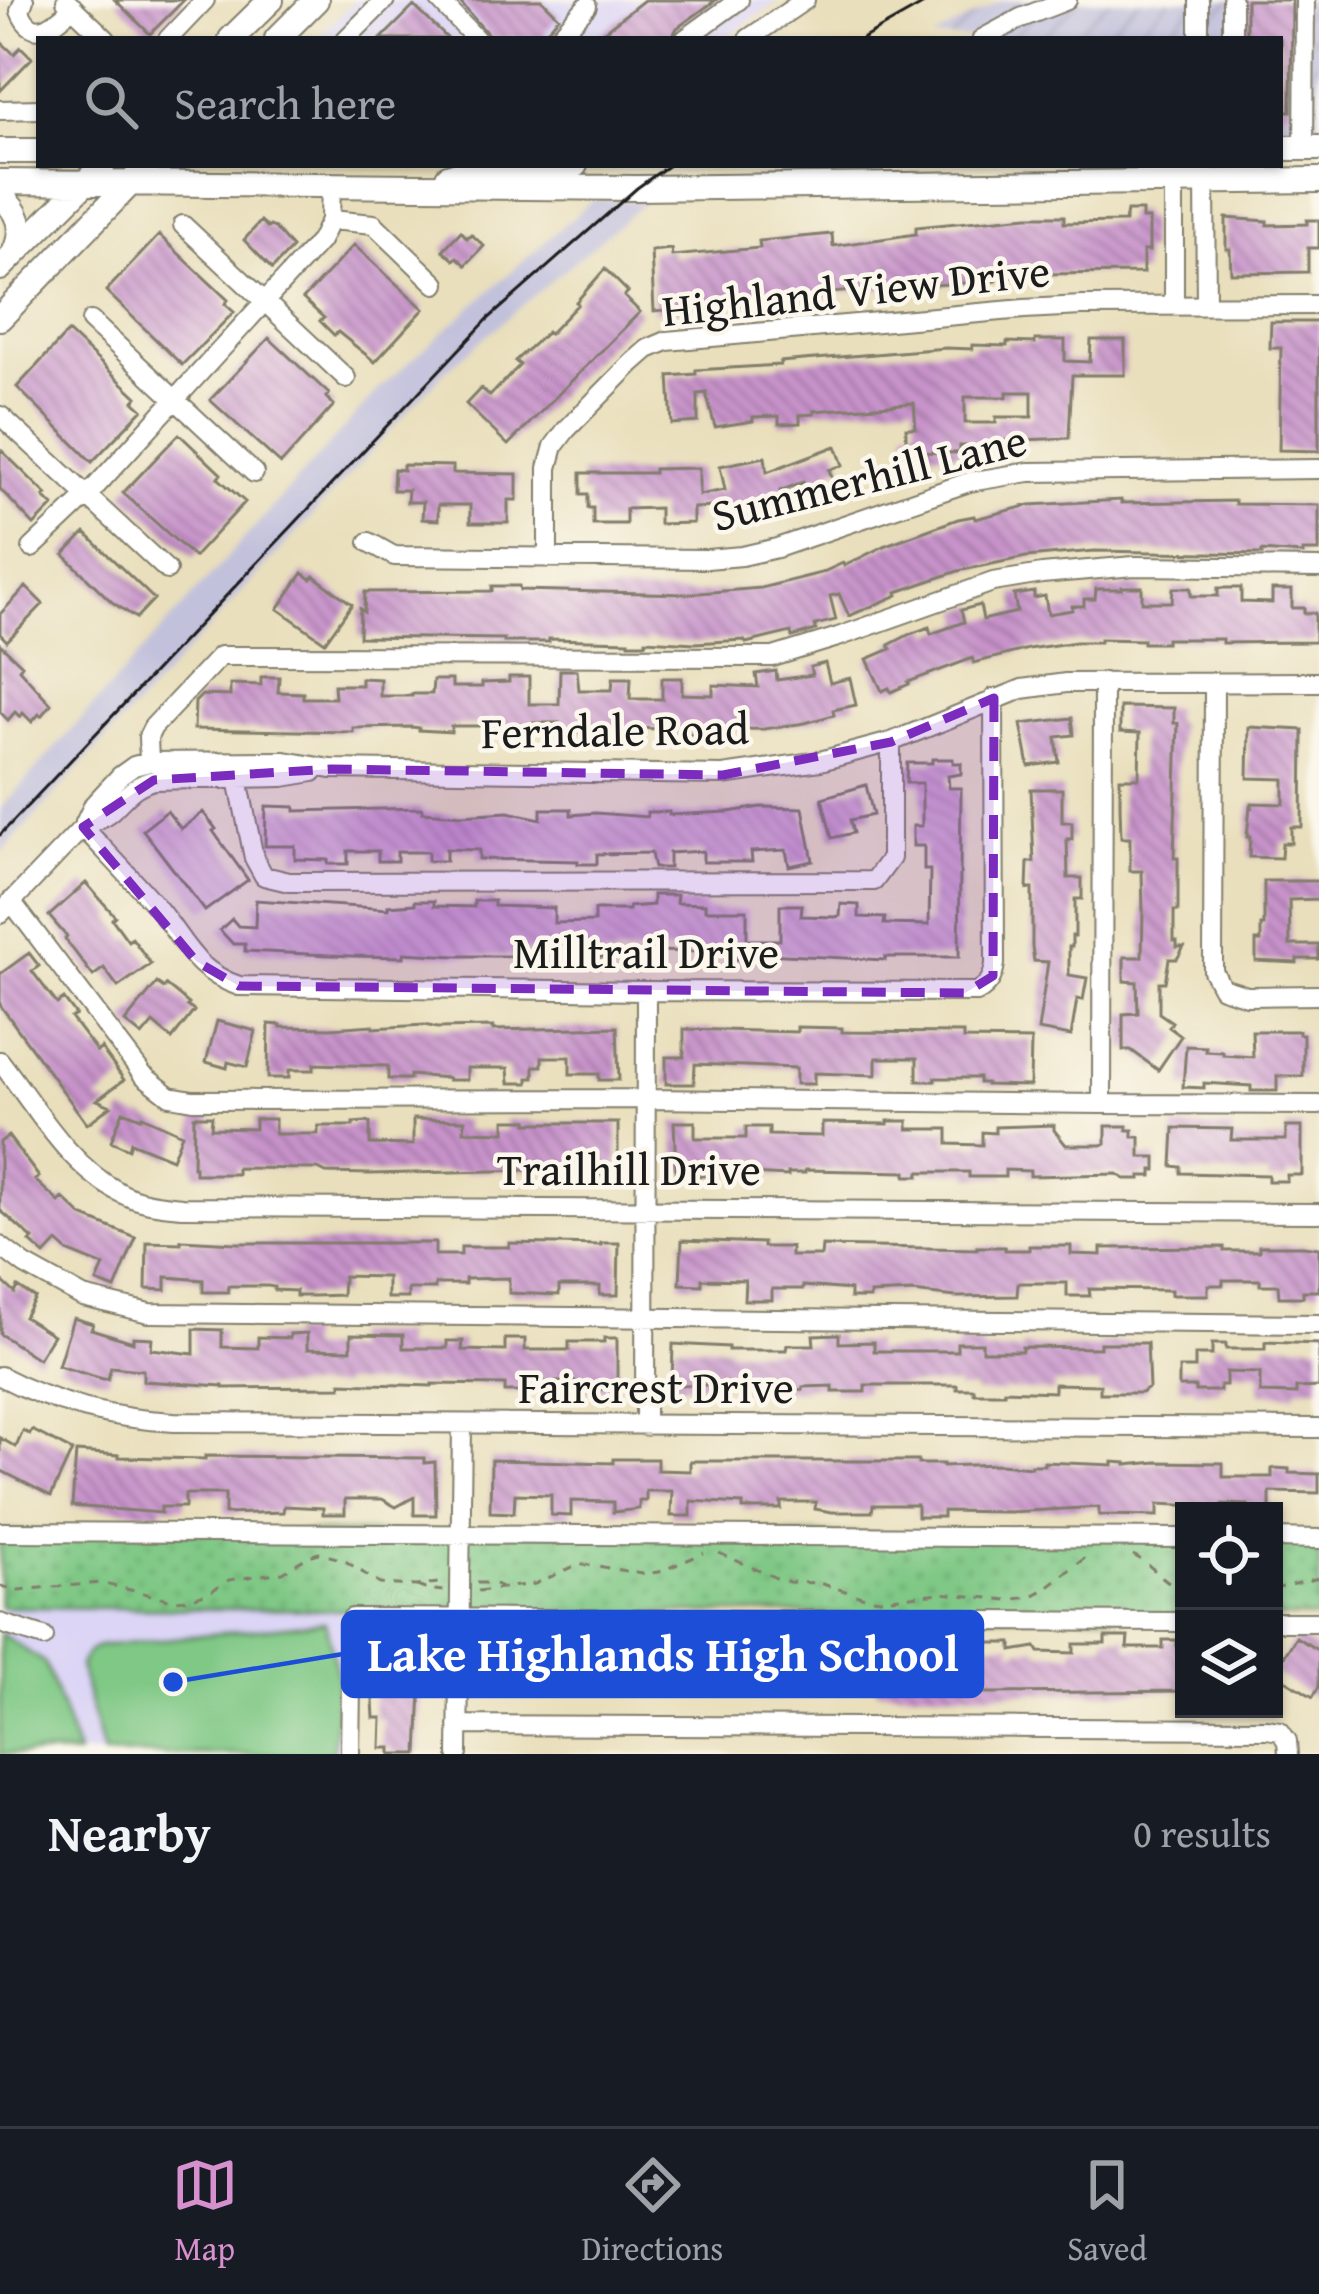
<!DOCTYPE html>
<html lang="en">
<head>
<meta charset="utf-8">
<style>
  :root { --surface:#171b24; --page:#20242c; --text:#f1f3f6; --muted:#9ea1a6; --line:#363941; --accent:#d690ce }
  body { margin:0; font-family:"Gentium Book Plus",serif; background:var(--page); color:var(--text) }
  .controls { position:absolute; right:36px; bottom:36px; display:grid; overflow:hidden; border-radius:0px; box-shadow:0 3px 9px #0004 }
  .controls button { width:108px; height:108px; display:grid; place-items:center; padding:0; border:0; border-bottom:3px solid var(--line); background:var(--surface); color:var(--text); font:60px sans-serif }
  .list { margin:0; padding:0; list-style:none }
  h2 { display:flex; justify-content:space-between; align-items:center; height:156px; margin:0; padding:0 48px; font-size:51px }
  h2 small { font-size:39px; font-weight:400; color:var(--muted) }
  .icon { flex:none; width:66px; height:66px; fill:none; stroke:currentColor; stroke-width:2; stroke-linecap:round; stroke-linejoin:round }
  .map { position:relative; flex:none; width:1319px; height:1754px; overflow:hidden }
  .search { position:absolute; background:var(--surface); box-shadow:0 3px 9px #0004; left:36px; right:36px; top:36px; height:132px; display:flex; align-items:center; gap:30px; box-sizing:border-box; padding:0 42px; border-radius:0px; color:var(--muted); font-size:45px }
  .sheet { height:372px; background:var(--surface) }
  nav { display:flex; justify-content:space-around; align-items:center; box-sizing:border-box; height:168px; border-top:3px solid var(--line); background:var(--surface); font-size:33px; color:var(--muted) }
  nav a { display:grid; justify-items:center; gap:6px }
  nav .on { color:var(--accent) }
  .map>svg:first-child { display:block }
  .built { fill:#dcd5f6 }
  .industrial { fill:url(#industrial-furrows) }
  .railway { fill:#c2c1dc }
  .grass { fill:url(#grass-dots); stroke:#4e7250; stroke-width:3 }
  .garden { fill:#7fc885; stroke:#4e7250; stroke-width:3 }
  .building { fill:url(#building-back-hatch); fill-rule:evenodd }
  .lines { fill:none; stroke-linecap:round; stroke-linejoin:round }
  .minor-casing { stroke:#827e6c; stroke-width:22 }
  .major-casing { stroke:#827e6c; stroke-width:28 }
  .path { stroke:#827e6c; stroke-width:3; stroke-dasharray:9 9; stroke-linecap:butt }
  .minor { stroke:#fff; stroke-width:18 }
  .major { stroke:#fff; stroke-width:24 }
  .tram { stroke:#1c1c1c; stroke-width:3 }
  .marked { fill:#7b2cbf; fill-opacity:0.2; stroke:#7b2cbf; stroke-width:9; stroke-dasharray:24 15; stroke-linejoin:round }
  .labels { text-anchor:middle; stroke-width:9; stroke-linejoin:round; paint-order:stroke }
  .street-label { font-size:45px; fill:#1c1c1c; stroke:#fbf7ec }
  .leader { fill:none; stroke:#1d4ed8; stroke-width:4.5 }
  .callout-dot { fill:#1d4ed8; stroke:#fbf7ec; stroke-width:4.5 }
  .callout { fill:#1d4ed8; stroke:#1d4ed8; stroke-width:4.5 }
  .callout-label { font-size:48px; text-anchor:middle; font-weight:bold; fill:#fff }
</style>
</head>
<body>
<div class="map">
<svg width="1319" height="1754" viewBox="0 0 1319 1754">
  <defs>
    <pattern id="industrial-furrows" width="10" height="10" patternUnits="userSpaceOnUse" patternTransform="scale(3)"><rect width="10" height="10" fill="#c2c1dc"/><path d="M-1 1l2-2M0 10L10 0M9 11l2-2" fill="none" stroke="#a6a5bc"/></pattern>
    <pattern id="grass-dots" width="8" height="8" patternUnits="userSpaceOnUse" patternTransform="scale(3)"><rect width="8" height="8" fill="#7fc885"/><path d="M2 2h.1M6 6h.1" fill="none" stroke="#6dab72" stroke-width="1.8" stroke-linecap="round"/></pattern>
    <pattern id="building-back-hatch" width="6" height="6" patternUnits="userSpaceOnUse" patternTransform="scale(3)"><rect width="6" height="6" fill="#c793ca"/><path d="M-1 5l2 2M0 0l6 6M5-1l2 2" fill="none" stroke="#a177a3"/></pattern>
  </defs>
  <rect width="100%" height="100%" fill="#fbf7ec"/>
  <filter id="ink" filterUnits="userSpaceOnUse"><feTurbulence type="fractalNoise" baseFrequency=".00833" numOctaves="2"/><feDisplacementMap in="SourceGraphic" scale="24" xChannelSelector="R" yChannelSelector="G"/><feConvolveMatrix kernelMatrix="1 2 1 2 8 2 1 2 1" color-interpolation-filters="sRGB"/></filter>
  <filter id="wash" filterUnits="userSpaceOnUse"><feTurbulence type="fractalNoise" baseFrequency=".004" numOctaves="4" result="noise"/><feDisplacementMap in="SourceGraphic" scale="48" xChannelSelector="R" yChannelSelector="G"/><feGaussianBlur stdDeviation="2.7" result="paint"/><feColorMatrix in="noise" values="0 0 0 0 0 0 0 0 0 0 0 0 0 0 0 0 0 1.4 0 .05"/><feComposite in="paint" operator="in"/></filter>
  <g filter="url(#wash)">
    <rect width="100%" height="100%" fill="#e9dfbc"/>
    <path class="built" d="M355 0H780L723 39H316Z
      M0 1607 347 1611 345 1754H0Z"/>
    <path class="industrial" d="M1002 0H1319V132L1280 131V39H932Z"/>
    <path class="railway" d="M592 200H647L447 369 0 854V809L380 388Z"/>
    <path class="grass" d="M0 1531 1184 1535V1617L0 1607Z
      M1274 1536H1319V1618L1274 1617Z"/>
    <path class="garden" d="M325 1622 338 1677 333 1754H103L80 1667C83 1656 88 1651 99 1646Z
      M0 1633 45 1663 78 1754H0Z"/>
    <g id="blocks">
      <path class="building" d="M115 0H184L150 34Z
        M458 0H542L559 17 546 31 544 39H492Z
        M644 0H716L677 28 671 39H594Z
        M1246 0H1292L1291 111H1280V39H1246Z
        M414 6 448 39H381Z
        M0 41 14 54 21 47 32 58 0 91Z
        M1127 211H1142V219H1149V251H1143V273L1038 274 1039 277 1022 278 1021 276 996 278V281L885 288 830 293V296L814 298 654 311 651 251 671 249 672 256 760 248 759 241 832 234 833 246 916 234V227L1028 216H1064V223L1125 222Z
        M1226 218 1267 221V225L1307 224V220H1319V248H1308V272L1231 273 1230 249H1226Z
        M261 221 268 228 270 226 275 228 292 248 272 269 244 240Z
        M461 231 467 238 471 234 484 246 466 265 457 257 454 260 443 250Z
        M159 235 228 300 225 304 234 312 182 365 106 291Z
        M354 245 424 309 375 362 338 332 334 335 320 321 324 318 303 299Z
        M605 269 628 292 624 296 640 312 508 445 466 404 481 388 490 396 520 365 515 361 547 332 549 334 578 304 576 302Z
        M1271 322H1319V451L1279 450 1281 348H1270Z
        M68 332 137 397 134 401 143 409 92 462 17 387Z
        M269 338 329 394 326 397 334 405 281 464 210 400Z
        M1035 340H1065V361L1090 362 1091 340H1125V375H1072L1069 438 997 441V447L960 446V453L906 452V428H916L914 403 814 411V414L800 415V423L779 424V416L753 417V421L715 427 706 393 698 394V422L672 424 669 376 696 374V370L780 365V362L946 348 972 349V345L1007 346V342L1035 343ZM1007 392H1032V417H996V423H965V397H1007Z
        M179 434 221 474 218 478 245 502 194 557 123 493Z
        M836 446 843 465 829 470 837 490 810 500 803 482 780 491 784 510 719 523 716 507 693 508V523L659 524V508L626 509V524H593V508H588V494H581V473H654V469L699 468V495L725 490 720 466 765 457 767 472Z
        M0 449 47 495 44 497 53 506 34 525 0 489Z
        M403 465 453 466V473L517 474V500H508V523H470V505H438V520L422 519 423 502H407L408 490H393L394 469 403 470Z
        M1121 500V503L1235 501V504L1319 505V551H1303V554L1262 551V554L1095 551 1026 557 958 571 897 592 898 595 849 616 839 594 830 596 836 620 815 625 816 630 792 637 791 632 746 643 744 640 695 643 646 640V643H629V641L549 639V642H504V639L359 637 360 609 364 612 365 592 492 591V586H519L520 590 687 594 761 588 821 573 843 563 844 566 886 545 958 519 974 516 975 519 1030 505Z
        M85 533 154 599 136 618 112 602 64 555Z
        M303 573 311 579 314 576 352 604 325 642 278 609Z
        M26 587 43 604 7 641 0 634V614Z
        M1122 587H1142V602H1172L1173 588H1191V596H1218V588H1241V602L1272 603V590H1292V608H1304V613H1315V642L1222 643V639H1166V643H1143V640L1100 639V642H1076L1028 649 974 663 973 658 908 682 909 684 891 692 889 688 882 691 867 659 891 649 889 645 910 634 929 627 931 634 964 622 961 610 980 605 983 620 1017 612 1014 595 1034 592V598L1045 596 1048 614 1072 610V606H1084V599H1095L1096 589H1122Z
        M0 644 22 665 19 669 51 704 41 716 39 714 32 722 23 713 20 717 15 712 8 720 0 712Z
        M825 663 830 683 850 678 856 705 833 710 834 715 805 723 764 729 703 730V734H662V729L629 728V733L589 732 559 730V723H529L527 733H511V726H451V732L419 730V728L412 727 353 728V732L194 729 195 702 202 695 230 696V684L261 685V677H279L278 692 303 693V698H335L334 685H361V678L380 679V696H412V694H432L433 680H452V687H482V683L509 682V677H529V704H559L560 670H577L579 690H612L613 678H631L630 699H662V678H682V694L713 695V685L758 687 756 674 776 671 777 680 812 675 810 667Z
        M1120 707 1174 708V723H1178L1174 858H1178V911H1174V941H1177V947H1184L1177 959H1169L1165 982H1159V1013L1172 1022 1169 1027 1181 1036 1158 1070 1131 1050H1123V1014L1138 1013 1137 982 1124 981V957H1142L1143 911 1142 871H1130V838H1121L1120 805V778H1139L1140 733 1120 732Z
        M1072 718 1074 735 1056 737 1059 762 1029 766 1021 724Z
        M1249 727 1303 730 1302 827H1291V843H1282L1281 858 1249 857 1250 837H1247L1250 806 1252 807V803L1284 804V779L1248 778Z
        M932 759H953V763H961V774L948 776 949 788H961L959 957H885V960L746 953V959H734V954L713 952 647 951V954H614V957H560L551 952 524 951V956H457L404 953V957L352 956 245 951V944H233L220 930 232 919 238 926 255 927 256 900 388 909V906L415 904V901H434V906L474 907V901H494V906L554 908V923L594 922V910H629V907L653 905V895H677L676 903 705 904V910H747V940H780V905H802L801 916 835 917 840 916 841 904 859 905V917L885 918 884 924 929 925 930 870H924V846H913V826H922V783H906L907 763H932Z
        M866 785 873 815 850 820 853 833 832 838 822 798Z
        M1031 789H1062V822H1072V839H1067L1068 878H1082V899H1075V936H1072V947H1069V975L1087 978 1083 1000 1077 999 1071 1036 1038 1030 1048 962 1034 961 1032 947V889H1027L1028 862H1034Z
        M266 806 295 807V811L422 808V812L462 815 508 812 541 819V809H571V815L595 813 647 817V812H669V815L728 812 761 807 803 808 813 861 789 866 786 850 751 852 752 862H703V851L669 853V868H654L651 853 597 854V864H578V861L479 859V850L446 849V861H428V852H397V861H378V851H348V864H328V860L295 859V846H265Z
        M167 811 181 829 203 812 216 829 213 831 248 880 205 911 143 830Z
        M1264 881H1319V899L1289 900 1290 945H1319V959H1297V963L1256 961V941H1261V926H1264Z
        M86 883 115 916 112 919 128 941 132 938 151 964 118 987 104 968 93 976 65 939 67 937 49 916Z
        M29 953 39 966 32 971 57 1004 64 999 76 1015 71 1018 97 1052 101 1048 124 1080 97 1100 111 1106 87 1124 0 1005V974Z
        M157 983 164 988 166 985 189 1004 187 1006 194 1011 172 1039 153 1023 142 1036 125 1022Z
        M217 1021 256 1031 247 1067 228 1062 227 1068 206 1062Z
        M269 1024 281 1025V1027L330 1028 373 1025V1028L425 1025 437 1028 493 1027V1030L617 1027 619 1080H599V1074H570V1057H542V1066H534V1078H528V1083H509L508 1068H467V1080H448V1078L410 1075V1079H388V1066L349 1065 314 1064V1070H289V1078H268Z
        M797 1027 842 1028V1032L963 1033V1039L1031 1040 1030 1086 986 1085V1083H979V1078H935V1081H917V1058H876V1075L814 1073V1084H796V1068L695 1064 694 1084H666V1057H684V1029L797 1032Z
        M1252 1031H1299V1034H1303V1076H1277V1091H1251V1086L1204 1083V1088L1183 1087 1186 1046 1206 1047 1205 1051 1223 1052V1055L1253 1057Z
        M123 1111 141 1118 142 1116 182 1134 172 1159 131 1142 129 1149 111 1141Z
        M194 1116H212L211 1128 255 1129V1119H275V1134H318V1126H353V1123L366 1122 370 1123V1144L413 1145V1119L465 1120 464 1131 505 1132V1120H528V1123H618V1176H600V1173L569 1174V1169L370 1174 326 1173 318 1169 237 1168V1174H195V1167H193Z
        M888 1121H908V1129H948V1144L982 1145V1132L995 1133V1127L1054 1125V1130L1066 1145H1102L1106 1143V1126H1127V1130H1133V1137H1140V1157H1156V1170H1152V1176H1140V1179H1125L1117 1174 1030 1176V1171L1005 1170V1177H969V1172H919V1176H906V1172L805 1170V1173H788V1176L713 1172V1176H693V1171H676L674 1122H695V1138H746V1127H769V1135L822 1136V1123L888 1124Z
        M1286 1127H1302V1175H1287V1181H1268V1175L1181 1173V1167L1172 1166 1174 1128 1232 1129 1231 1140H1286Z
        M8 1136 39 1177 35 1180 59 1202 63 1198 82 1216 136 1238 115 1289 97 1282 104 1266 67 1251 57 1242 45 1255 30 1242 33 1239 0 1210V1142Z
        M181 1240 236 1243H435V1255H461V1247H509V1243L601 1245V1243H619L618 1295H600V1286H559V1295L509 1293V1278L465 1279V1284H435V1289H408V1298H387V1277L343 1276 342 1295 314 1296H296V1291L274 1290V1287L268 1286H228V1292H203V1280L166 1277V1290L146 1289 147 1242 181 1243Z
        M682 1240 763 1243V1247H791V1256H821L822 1246 977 1249V1247H1005V1250H1029V1246H1071V1254L1101 1255V1248L1224 1247V1251H1259V1246H1303L1319 1248V1291H1303V1297H1279L1278 1285H1260V1280H1223V1285H1208V1295H1171V1290L1089 1289 1090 1296H1067V1283H1018L1017 1296 956 1297 913 1292 870 1294V1298H850V1290L803 1286V1289H772V1300H744L745 1280 702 1279V1285L680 1284Z
        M0 1279 15 1293 18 1287 35 1298 24 1317 53 1335 38 1359 0 1334Z
        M73 1318 93 1324 91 1329 133 1342V1337L152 1338 151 1349 194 1354V1329L222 1330V1347L258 1348V1337L290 1338V1334L307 1333V1349L351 1350V1334L403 1335V1348H447V1341H463L462 1350 505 1351V1339H525V1350H569V1342H604V1338H617V1389H579V1382H546V1392H505V1385L432 1384V1386L341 1383V1387L223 1388V1386L143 1381V1370L111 1367 108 1379H103L58 1366Z
        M839 1334V1343L874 1342V1351H957V1343H982V1351H1022V1347L1100 1348V1343H1147L1149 1388 1141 1393H1100V1385L1054 1384V1392L1004 1390V1393H974V1389H957V1385H865V1392H833V1386L803 1387V1390H743V1385H672L673 1344 728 1347V1350H786L787 1345H814L813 1335Z
        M1265 1342 1319 1344V1387L1296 1388V1394L1260 1393V1373L1226 1372V1385H1220V1391H1195V1387H1179V1368H1195V1355H1212V1344H1226V1349H1265Z
        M32 1430 72 1451 51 1496 0 1470V1438L16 1447 23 1431 30 1434Z
        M76 1452 119 1455V1457L205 1459V1456L424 1458V1463L435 1462 436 1515H414V1497L396 1507 382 1499H345V1514H323V1508L284 1506 283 1512 225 1514V1494H185V1507H161V1513L72 1506Z
        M613 1459H657V1470L690 1471V1461H918V1464H943V1466L1000 1464 1031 1467V1465H1044V1462L1113 1465V1462L1126 1463V1465L1157 1462 1223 1463V1477H1272V1469L1275 1468 1289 1469V1473L1319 1474V1493L1270 1492V1511H1248V1505L1223 1504V1511H1200V1506L1158 1504V1516L1099 1515V1507L1010 1512 943 1511V1517H917V1505H873L872 1512H832L815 1509 816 1502H781V1509H743V1504L691 1501V1516H671L672 1491H646V1501H639V1509L613 1512V1502L571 1501V1516L551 1515V1495L515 1494 514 1513 490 1512 491 1460 613 1463Z
        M386 1632H427L426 1667H422L418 1754H391V1748H381L382 1718H374L370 1645H386Z
        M484 1634H502V1652H540V1637H559V1657H591V1635L613 1634V1654L651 1653V1640H671V1657H707V1635H727V1646H764L765 1639 792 1640V1637L821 1638 822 1635 877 1640V1637H898V1658L934 1655V1635H954V1640H979L984 1643H1012V1651L1036 1647 1039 1652 1074 1653V1644H1105V1637H1128L1127 1648H1163V1640H1177V1655H1184V1691L993 1693 877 1691V1687L810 1685V1688H798V1691H706L656 1687V1682L581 1683V1688L484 1684Z
        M1296 1637 1319 1651V1686L1313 1697 1274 1673Z"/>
    </g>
  </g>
  <g filter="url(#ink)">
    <use href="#blocks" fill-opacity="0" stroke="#827e6c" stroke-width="3"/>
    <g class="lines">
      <g class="minor-casing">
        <path id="minor" d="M24 0 20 11C33 44 55 24 73 7
          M439 0 476 39
          M1199 0V39
          M66 1 106 39
          M168 39 205 0
          M346 39 385 0
          M557 39 587 6
          M685 39 739 0
          M748 39 805 0
          M982 39 1021 18 1067 0
          M1232 39V0
          M0 110 39 109
          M1304 148 1305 0
          M1197 165 1205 181 1206 305
          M330 220 374 224 436 284
          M183 225 346 378
          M1174 305V181L1180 165
          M91 321 254 473
          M1 416 167 570
          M369 542 394 556 707 559 742 556 777 548 969 482 1029 472 1319 469
          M32 548 87 496 320 241 330 220 331 184
          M548 558V468L554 446 566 430 632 363 648 349 667 341 1024 309 1082 306 1319 305
          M1103 682 1102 1104 1319 1105
          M1214 682 1213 971 1222 988 1247 996 1319 995
          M149 762 148 737 153 727 220 656 773 657 838 637 993 582 1042 574 1134 566 1319 568
          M238 779 254 858 264 876 289 882 874 881 891 858V742
          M83 827C106 852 131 877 153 903 185 939 190 969 239 986L646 991 977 992C989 985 993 978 995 964L994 698
          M83 827C92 822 103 818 111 811 126 797 133 785 154 780L283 777 313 772
          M11 901 143 1075 170 1096 193 1100 646 1099 1102 1104
          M0 914 83 827 94 804 120 776 134 766 149 762 285 761 331 769 723 775 820 761 891 742 1022 689 1066 683 1319 682
          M0 1061C35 1106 68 1165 119 1192 138 1203 160 1205 182 1207L1319 1213
          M0 1246 25 1265 83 1297 149 1313 1319 1324
          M0 1376C56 1405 112 1419 174 1422L1319 1428
          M645 1426 646 991
          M0 1532 1184 1538
          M1274 1538 1319 1539
          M1274 1622H1319
          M0 1623 44 1637
          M458 1725 1267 1729 1280 1731 1287 1741 1288 1754
          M350 1754 352 1618 1184 1622
          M458 1754 462 1425"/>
      </g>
      <g class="major-casing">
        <path id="major" d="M231 39 271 0
          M277 39 316 0
          M1280 148H1319
          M0 151H39
          M448 177 479 167 575 165
          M0 182 637 188 1319 180
          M0 196C19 211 25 229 15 251
          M0 268 103 165
          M0 318 148 165"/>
      </g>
      <path class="path" d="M719 1553 776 1578 789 1582 819 1583 865 1597 881 1599 941 1593 1008 1600 1030 1597 1043 1590 1089 1555
        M1133 1555C1153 1565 1161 1581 1184 1590
        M477 1583H493L502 1587
        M0 1586 19 1590 100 1583 173 1600 189 1599 208 1593 229 1580 283 1572 309 1556 319 1553 344 1560 380 1584 417 1586 444 1582
        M417 1586 425 1589 444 1591
        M1274 1589 1319 1578
        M478 1591 535 1584 577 1565H592L642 1574 659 1572 704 1553"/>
      <use href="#minor" class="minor"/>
      <use href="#major" class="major"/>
      <path class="tram" d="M862 39 931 0
        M0 835 487 320 637 188 669 165"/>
    </g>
  </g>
  <path class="marked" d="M994 698 993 976 965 993 239 986 196 961 83 827 154 780 331 769 723 775 891 742Z"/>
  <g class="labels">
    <g class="street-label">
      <text transform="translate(856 290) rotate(-6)" y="16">Highland View Drive</text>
      <text transform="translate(869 477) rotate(-14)" y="16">Summerhill Lane</text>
      <text transform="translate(615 730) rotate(-1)" y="16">Ferndale Road</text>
      <text x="646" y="968">Milltrail Drive</text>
      <text x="629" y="1185">Trailhill Drive</text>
      <text x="656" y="1403">Faircrest Drive</text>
    </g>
  </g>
  <path class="leader" d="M173 1682L343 1654"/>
  <circle class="callout-dot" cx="173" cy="1682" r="12"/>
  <rect class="callout" x="343" y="1612" width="639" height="84" rx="12"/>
  <g class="callout-label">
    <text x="663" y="1671">Lake Highlands High School</text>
  </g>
</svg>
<div class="controls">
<button><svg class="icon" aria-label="locate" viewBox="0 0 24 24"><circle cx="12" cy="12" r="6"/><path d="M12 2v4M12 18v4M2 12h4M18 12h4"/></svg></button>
<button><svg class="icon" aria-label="layers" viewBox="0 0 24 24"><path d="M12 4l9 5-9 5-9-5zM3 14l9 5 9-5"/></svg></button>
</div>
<div class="search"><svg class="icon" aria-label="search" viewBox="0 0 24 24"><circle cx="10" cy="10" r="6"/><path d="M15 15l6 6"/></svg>Search here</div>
</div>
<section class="sheet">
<h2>Nearby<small>0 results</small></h2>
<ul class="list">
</ul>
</section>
<nav>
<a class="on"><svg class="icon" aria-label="map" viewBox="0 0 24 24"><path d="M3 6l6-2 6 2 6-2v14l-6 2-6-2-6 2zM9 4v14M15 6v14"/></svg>Map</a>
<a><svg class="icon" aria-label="directions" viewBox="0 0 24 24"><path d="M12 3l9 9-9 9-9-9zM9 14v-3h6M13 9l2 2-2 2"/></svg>Directions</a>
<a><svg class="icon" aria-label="saved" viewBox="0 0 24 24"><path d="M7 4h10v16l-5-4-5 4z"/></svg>Saved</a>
</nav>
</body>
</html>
